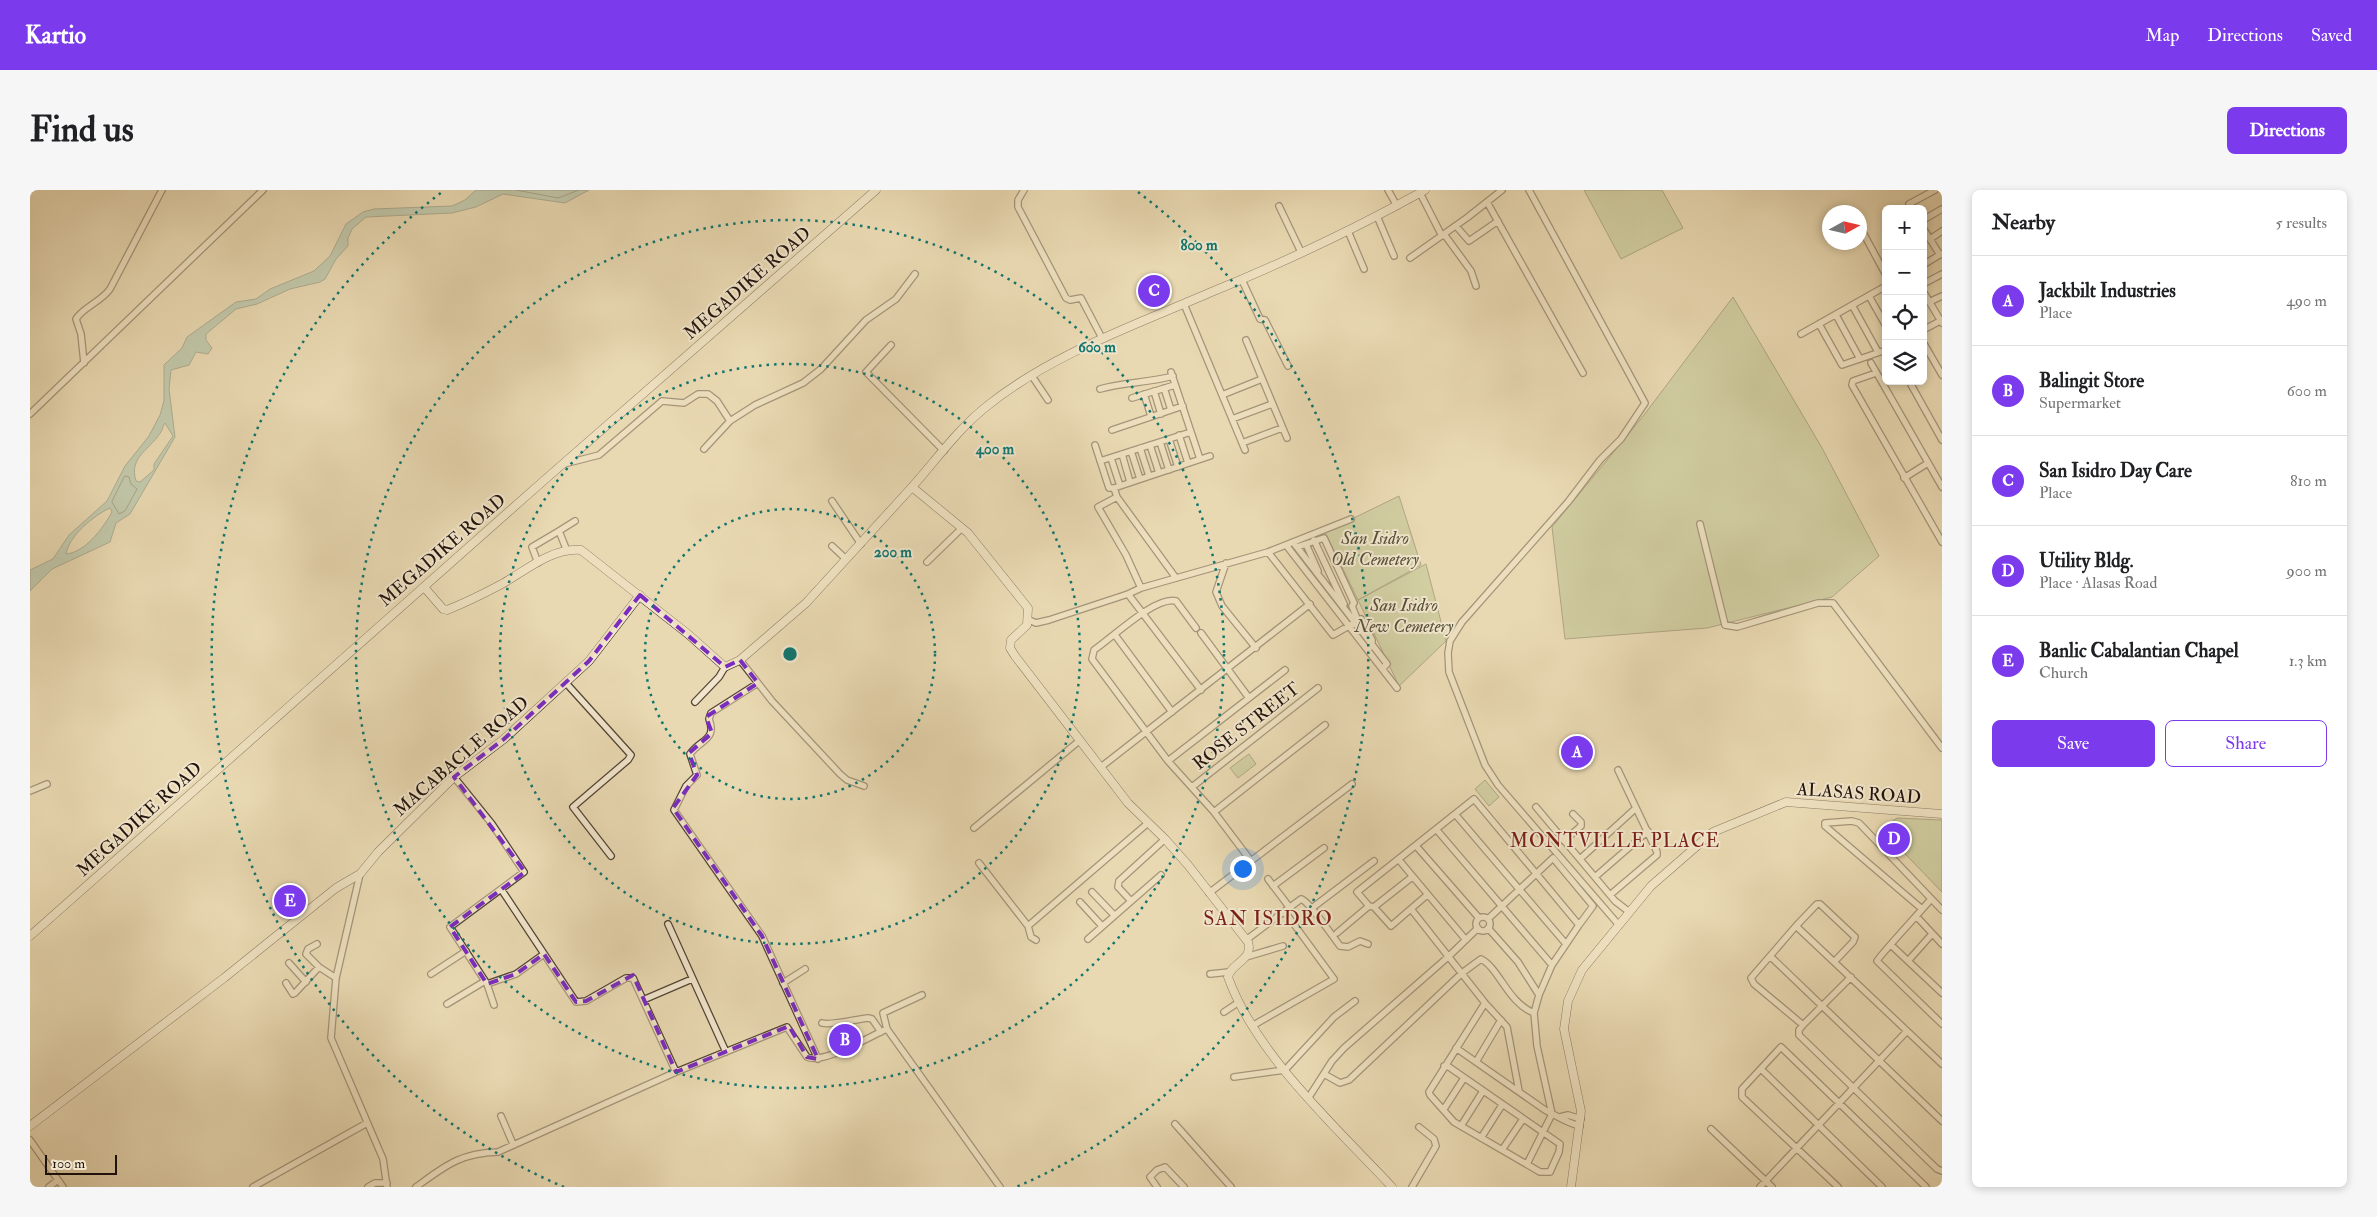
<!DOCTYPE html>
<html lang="en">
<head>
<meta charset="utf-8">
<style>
  :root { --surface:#fff; --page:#f6f6f6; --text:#202124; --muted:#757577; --line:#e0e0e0; --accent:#7c3aed }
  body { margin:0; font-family:"IM FELL Double Pica",serif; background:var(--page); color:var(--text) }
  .controls { position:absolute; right:15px; top:15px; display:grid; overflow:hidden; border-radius:8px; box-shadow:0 2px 8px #0003 }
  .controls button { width:45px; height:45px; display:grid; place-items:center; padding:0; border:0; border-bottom:1px solid var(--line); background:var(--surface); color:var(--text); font:25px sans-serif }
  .compass { position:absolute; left:1792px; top:15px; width:45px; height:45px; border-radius:50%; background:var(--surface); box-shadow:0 2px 8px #0003; rotate:82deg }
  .scale { position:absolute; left:15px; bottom:12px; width:72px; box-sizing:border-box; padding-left:5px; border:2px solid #21130b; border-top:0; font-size:14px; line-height:18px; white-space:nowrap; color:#21130b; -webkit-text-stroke:4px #f1e6cd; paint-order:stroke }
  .you { position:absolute; left:1212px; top:678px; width:18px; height:18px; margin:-12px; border:4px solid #fff; border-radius:50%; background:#1a73e8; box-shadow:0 0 0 8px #1a73e833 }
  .badge { display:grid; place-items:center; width:32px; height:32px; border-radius:50%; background:var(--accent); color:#fff; font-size:16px; font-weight:700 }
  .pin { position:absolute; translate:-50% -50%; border:2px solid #fff; box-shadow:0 1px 5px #0006 }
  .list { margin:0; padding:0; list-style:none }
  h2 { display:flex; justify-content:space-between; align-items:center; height:65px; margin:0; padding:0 20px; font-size:21px }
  h2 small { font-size:16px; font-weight:400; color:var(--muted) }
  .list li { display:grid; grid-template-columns:32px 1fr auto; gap:15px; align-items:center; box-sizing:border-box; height:90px; padding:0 20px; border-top:1px solid var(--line) }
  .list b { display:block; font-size:19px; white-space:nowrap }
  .list p { margin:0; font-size:16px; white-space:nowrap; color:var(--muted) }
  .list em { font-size:16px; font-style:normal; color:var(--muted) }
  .actions { display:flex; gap:10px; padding:15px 20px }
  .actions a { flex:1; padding:11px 0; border:1px solid var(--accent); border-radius:8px; text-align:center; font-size:18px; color:var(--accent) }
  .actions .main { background:var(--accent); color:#fff }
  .icon { flex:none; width:28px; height:28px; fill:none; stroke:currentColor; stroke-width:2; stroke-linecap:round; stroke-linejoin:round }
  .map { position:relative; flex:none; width:1912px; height:997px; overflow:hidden; border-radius:8px }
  header { display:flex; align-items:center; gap:30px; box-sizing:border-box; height:70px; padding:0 25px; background:var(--accent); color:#fff }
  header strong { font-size:24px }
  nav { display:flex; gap:28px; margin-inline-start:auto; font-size:18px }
  .intro { display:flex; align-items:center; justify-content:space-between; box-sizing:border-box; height:120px; padding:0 30px }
  h1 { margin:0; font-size:35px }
  .button { padding:12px 22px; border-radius:8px; background:var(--accent); color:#fff; font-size:18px; font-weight:700 }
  main { display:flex; gap:30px; padding:0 30px }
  aside { flex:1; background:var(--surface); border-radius:8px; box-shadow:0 2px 8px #0003 }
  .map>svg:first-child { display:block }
  .green { fill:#b3c08e; stroke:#6a6a4c }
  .water { fill:#98baa8; stroke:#687769; fill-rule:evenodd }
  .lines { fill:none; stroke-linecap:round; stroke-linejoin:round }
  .shore { stroke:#5c665a; stroke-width:1 }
  .street-casing { stroke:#534435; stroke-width:8 }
  .secondary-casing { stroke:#21130b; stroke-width:9 }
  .street { stroke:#f1e6cd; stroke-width:5.5 }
  .secondary { stroke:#f1e6cd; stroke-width:8 }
  .marked { fill:none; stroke:#7b2cbf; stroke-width:4; stroke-dasharray:10 6; stroke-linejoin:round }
  .ring { fill:none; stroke:#0f766e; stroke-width:2.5; stroke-dasharray:2.5 5 }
  .labels { text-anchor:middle; stroke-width:4; stroke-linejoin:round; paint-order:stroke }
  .street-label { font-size:18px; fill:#21130b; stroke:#f1e6cd }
  .park-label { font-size:18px; font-style:italic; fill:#545039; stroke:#f1e6cd }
  .neighbourhood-label { font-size:19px; letter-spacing:1px; fill:#7a1f14; stroke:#f1e6cd }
  .quarter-label { font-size:20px; letter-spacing:1px; fill:#7a1f14; stroke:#f1e6cd }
  .centre { fill:#0f766e; stroke:#f1e6cd; stroke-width:2.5 }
  .ring-label { font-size:15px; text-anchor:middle; font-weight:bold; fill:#0f766e; stroke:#f1e6cd; stroke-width:4; stroke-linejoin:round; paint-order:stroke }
</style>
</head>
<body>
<header>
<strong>Kartio</strong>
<nav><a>Map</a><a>Directions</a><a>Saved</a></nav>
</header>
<div class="intro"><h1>Find us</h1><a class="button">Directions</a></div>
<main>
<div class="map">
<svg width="1912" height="997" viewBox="0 0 1912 997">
  <rect width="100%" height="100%" fill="#e9d9b2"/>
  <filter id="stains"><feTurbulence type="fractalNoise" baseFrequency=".004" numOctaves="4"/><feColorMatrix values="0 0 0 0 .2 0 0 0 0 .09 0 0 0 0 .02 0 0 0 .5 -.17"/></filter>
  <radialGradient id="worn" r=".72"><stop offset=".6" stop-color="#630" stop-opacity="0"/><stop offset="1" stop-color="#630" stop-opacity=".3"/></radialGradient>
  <path class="green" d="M1554 0H1632L1653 38 1591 69Z
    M1703 107 1792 258 1849 366 1802 407 1677 438 1535 449 1522 337 1614 225Z
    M1369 306 1391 375 1328 410 1295 342Z
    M1396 374 1416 451 1369 496 1328 410Z
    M1219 564 1226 574 1208 588 1200 578Z
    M1455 590 1469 607 1459 616 1445 599Z
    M1867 628 1912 630V702L1851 639Z"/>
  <path class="water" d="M446 0H559L535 13 473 4 446 17 422 23 336 27 322 39 318 48V56L306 69 295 89 290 92 260 99 227 114 206 119 176 144V150L182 158 178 164 166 162 159 175 141 180 139 199 145 247 100 324 86 333 80 352 22 379 0 401V380L23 369 39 345 77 311 95 276 119 246 130 225 134 211V175L152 158 157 147 206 112 226 109 240 99 284 81 300 66 316 34 333 22 344 19 422 16 435 10ZM135 233 143 246 124 274V280L110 292 106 291C98 266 122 259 132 240 133 238 133 235 135 233ZM80 318 82 322C73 338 56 362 36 364 39 346 63 326 80 318Z"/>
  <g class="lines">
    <path class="shore" d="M486 0 528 8 549 0
      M95 286 99 287 101 294 107 299 95 321 89 324 82 312Z"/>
    <g class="street-casing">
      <path id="street" d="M994 0 988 10V17L1036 108 1040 110 1051 108 1072 148
        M1358 0 1367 16
        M1499 0 1615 213 1591 249 1570 270 1538 312 1432 432 1420 451 1418 463 1419 482 1455 575 1468 595 1588 734
        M1390 3 1412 46
        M1457 12 1553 183
        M1249 16 1271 62
        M1882 19 1879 14 1905 0
        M1347 26 1364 66
        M1893 30 1912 19
        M1426 36 1439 51 1468 31
        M1830 37 1856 85
        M1893 38 1910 65
        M1318 41 1334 79
        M1414 44 1441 81 1446 96
        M1900 49 1912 41
        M1380 68 1438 27 1472 0
        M1893 75 1911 64
        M1212 90 1230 129 1235 130 1258 176
        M1893 94 1912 84
        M1893 101 1912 133
        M1839 106 1856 136
        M1899 112 1912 106
        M1154 114 1215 260
        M1822 115 1848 162
        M1806 125 1830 169
        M1789 134 1812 175 1856 160
        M1893 140 1912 130
        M1771 144 1856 96
        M1216 150 1257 248
        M1893 152 1912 185
        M861 155 836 182 914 261
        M54 173 51 144 46 129C53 117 71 112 80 99L132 0
        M1841 173 1912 297
        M1141 182 1170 269
        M1846 183 1823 191 1822 195 1912 352
        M1002 186 1018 210
        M1879 191 1912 250
        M1134 198 1141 220
        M1070 199C1094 192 1118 193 1143 186
        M1124 201 1131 224
        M1114 204 1121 226
        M1192 205 1232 189
        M1102 208 1145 195
        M0 224 233 0
        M1202 229 1242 214
        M1082 240 1153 216
        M1149 245 1158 273
        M1139 249 1148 277
        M1130 252 1139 280
        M1212 253 1252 238
        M1065 255 1079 298H1084L1087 307 1146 388
        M1120 255 1129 283
        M1110 258 1119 286
        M674 259 700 231 725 215 773 193 791 179 836 130 866 109 885 84
        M1101 261 1110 289
        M1092 264 1100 292
        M1081 268 1090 296
        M1070 271 1161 242
        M534 274 569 265 632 211 654 213 668 204H678L687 211 700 231
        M1874 288 1898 273
        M1084 298 1180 266
        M1087 307 1068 317 1096 365 1111 398
        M802 311 831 354
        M1670 334 1695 435 1707 437 1788 413H1803L1912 558
        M529 341 545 331
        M1284 350 1314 414
        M1263 352 1357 474 1352 479
        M1276 354 1288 381
        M1256 355 1367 498
        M802 356 816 369
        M1267 357 1294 348 1324 413 1322 416 1328 431
        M1238 362 1303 445 1331 429 1342 450V456L1337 459
        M897 372 932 338
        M508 373 502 357 529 341 537 361
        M1196 373 1186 402 1192 416 1226 458
        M1098 404 1171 500
        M999 430 1006 433 1019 430 1098 404 1111 398 1238 362 1321 329
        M1166 438 1146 411C1125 406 1082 448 1064 460L1062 469 1138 571 1184 622 1221 671
        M1171 443 1219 508
        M1085 445 1142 522
        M710 470 742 511 810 584 817 590 834 596
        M536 493 601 565 598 570 543 617 581 666
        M728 493 681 523 679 529C687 550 671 549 660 564L667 585 656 596 644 620 732 746 788 869
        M665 512 689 487 695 477
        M1138 571 1255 480
        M1071 577 1280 414
        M424 587 462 634 494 682 420 737 457 794 464 815
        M1162 597 1288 498
        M0 601 17 594
        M1506 617 1585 711 1598 721
        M1184 622 1295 535
        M1425 624 1536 754
        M944 638 1049 551
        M1406 639 1522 775
        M1534 651 1551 636V632L1543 624
        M1387 657 1449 728
        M1550 669 1606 618
        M1369 670 1436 750
        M949 673 998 736 1001 747 1006 750
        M330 684 306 788 301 848 353 969 357 997
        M1565 687 1618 641
        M1238 689 1260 718
        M1243 696 1294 658
        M471 699 546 812 556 811 596 788H603L646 882
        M1062 702 1084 725
        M1179 703 1322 594
        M1580 705 1627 665V662L1588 580
        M1901 709C1894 718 1848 767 1847 771L1912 834
        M1101 711 1088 697 1089 691 1135 649
        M1050 712 1072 736
        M1339 716 1327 702 1444 609 1549 735 1522 775 1509 805
        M1344 717 1361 736 1397 705
        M1282 718 1344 671
        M1381 719 1455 813 1477 837 1489 901
        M1892 719 1795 636V633L1822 631 1829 633 1912 720
        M1887 727 1912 754
        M1446 734a7 7 0 1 1 14 0a7 7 0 1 1-14 0Z
        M1458 729 1523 668 1563 716 1549 735
        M638 734 696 862
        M998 736 1118 633
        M1766 736 1787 714H1790L1825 747 1823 752 1805 771
        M1458 738 1488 772 1509 805 1504 823 1507 856 1522 924 1497 974
        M1307 743 1339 716 1344 717 1382 687
        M1058 749 1131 685
        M1216 750 1271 709C1279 711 1303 747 1310 756L1318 757 1330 751 1338 754
        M287 754 278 759 276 764 289 777 306 788
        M1861 755 1912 803
        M1740 766 1912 931
        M1216 767 1253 756
        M1878 771 1902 744
        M259 773 276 792
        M401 784 436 761
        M1180 784 1199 782
        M1821 787 1773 835 1769 840V845L1907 979 1912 981
        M256 793 263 804 265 803 289 777
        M753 793 775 779
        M457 794 486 784 514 764
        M613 810 662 789
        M417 814 455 791
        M1194 822 1209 812
        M792 833C800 836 827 829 838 828L842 829 851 842
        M1773 835 1724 794 1721 788 1766 736 1912 874
        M1222 836 1304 789 1255 722
        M857 839 853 823 892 805
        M1426 858 1515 920C1527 926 1537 933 1550 936
        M1446 872 1471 830
        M1414 876 1419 877 1530 954 1529 962 1520 982H1510L1424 932 1400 905 1399 902 1455 813
        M1731 879 1852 997
        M1294 884 1310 893 1319 890 1432 783 1451 769C1469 778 1478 813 1504 823
        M1204 887 1255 880 1304 827 1325 811
        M1279 907 1302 871 1314 858 1418 767 1448 738
        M1414 919 1434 888
        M471 926 483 954
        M1530 927 1538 925 1551 929
        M1145 934 1201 997
        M1431 936 1453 901
        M1681 939 1742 997
        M1451 948 1472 915
        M0 950 33 997
        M1472 960 1493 929
        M19 997 28 990
        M223 997 337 933
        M338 997 345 993H357
        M386 997C415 976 430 963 468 962L646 882 757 837 777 867C793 875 840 846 857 839L970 997
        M1127 997 1120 987 1127 980 1135 977 1154 997
        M1382 997 1406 956 1404 949 1389 937
        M1730 997 1877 841
        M1808 997 1712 907V899L1751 857 1896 997"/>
    </g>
    <g class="secondary-casing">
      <path id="secondary" d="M394 397 413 419 417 420C435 413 453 404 470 395 494 382 522 357 551 360L658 444 695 477 710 470 776 413 882 297
        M0 746 511 293 846 0
        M0 936 194 788 306 698 330 684 348 662 424 587 474 549 559 471 610 405
        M1362 997C1306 937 1226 865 1198 787 1201 773 1224 770 1218 752L1158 675 1135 649 1098 613 985 466 980 458 981 450 997 435 998 418 938 343 882 297C906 270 928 239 957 216 1022 164 1103 136 1179 103 1253 73 1325 39 1395 0
        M1541 997 1551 921 1534 839 1538 811 1552 780 1621 696 1683 642 1756 612 1912 624"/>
    </g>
    <use href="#street" class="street"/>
    <use href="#secondary" class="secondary"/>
  </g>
  <path d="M0 0H1912V997H0ZM610 405 695 477 710 470 728 493 676 527 682 543 659 563 667 585 643 618 732 746 788 869 777 867 759 836 646 882 603 785 556 811 546 812 514 764 486 784 457 794 420 737 495 682 424 587 474 549 559 471Z" fill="#e9d9b2" fill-opacity=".55" fill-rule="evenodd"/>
  <path class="marked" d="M610 405 695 477 710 470 728 493 676 527 682 543 659 563 667 585 643 618 732 746 788 869 777 867 759 836 646 882 603 785 556 811 546 812 514 764 486 784 457 794 420 737 495 682 424 587 474 549 559 471Z"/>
  <g class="ring">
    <circle cx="760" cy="464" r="145"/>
    <circle cx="760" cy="464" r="290"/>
    <circle cx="760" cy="464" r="434"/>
    <path d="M534 997A579 579 0 0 1 412 2M1108 2A579 579 0 0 1 986 997"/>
  </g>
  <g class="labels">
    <g class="street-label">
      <text transform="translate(717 93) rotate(-41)" y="6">MEGADIKE ROAD</text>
      <text transform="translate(412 360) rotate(-41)" y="6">MEGADIKE ROAD</text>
      <text transform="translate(1216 536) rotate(-38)" y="6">ROSE STREET</text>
      <text transform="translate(431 566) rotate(-41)" y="6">MACABACLE ROAD</text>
      <text transform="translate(1829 603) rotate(4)" y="6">ALASAS ROAD</text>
      <text transform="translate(109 629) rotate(-42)" y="6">MEGADIKE ROAD</text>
    </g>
    <g class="park-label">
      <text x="1345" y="354">San Isidro<tspan x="1345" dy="21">Old Cemetery</tspan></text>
      <text x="1374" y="421">San Isidro<tspan x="1374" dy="21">New Cemetery</tspan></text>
    </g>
    <g class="neighbourhood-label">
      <text x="1585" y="657">MONTVILLE PLACE</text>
    </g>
    <g class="quarter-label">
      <text x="1238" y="735">SAN ISIDRO</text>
    </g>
  </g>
  <circle cx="760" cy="464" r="8" class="centre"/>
  <g class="ring-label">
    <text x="1169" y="60">800 m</text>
    <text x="1067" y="162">600 m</text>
    <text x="965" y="264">400 m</text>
    <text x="863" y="367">200 m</text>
  </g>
  <rect width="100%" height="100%" filter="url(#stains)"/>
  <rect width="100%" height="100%" fill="url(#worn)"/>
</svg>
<div class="controls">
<button>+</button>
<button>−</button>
<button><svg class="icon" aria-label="locate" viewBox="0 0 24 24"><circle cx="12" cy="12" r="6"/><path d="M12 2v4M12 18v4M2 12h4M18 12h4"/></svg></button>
<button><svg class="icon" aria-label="layers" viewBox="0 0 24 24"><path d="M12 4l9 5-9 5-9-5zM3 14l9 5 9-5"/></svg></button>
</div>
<svg class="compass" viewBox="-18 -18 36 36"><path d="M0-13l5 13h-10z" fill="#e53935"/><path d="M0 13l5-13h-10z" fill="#757577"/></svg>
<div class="scale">100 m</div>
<div class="you"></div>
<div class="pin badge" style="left:1547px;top:562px">A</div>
<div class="pin badge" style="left:815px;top:850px">B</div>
<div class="pin badge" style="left:1124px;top:101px">C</div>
<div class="pin badge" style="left:1864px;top:649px">D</div>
<div class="pin badge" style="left:260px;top:711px">E</div>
</div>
<aside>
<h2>Nearby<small>5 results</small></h2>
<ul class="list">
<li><span class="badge">A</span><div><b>Jackbilt Industries</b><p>Place</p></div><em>490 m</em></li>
<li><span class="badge">B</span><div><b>Balingit Store</b><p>Supermarket</p></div><em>600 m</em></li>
<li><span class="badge">C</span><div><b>San Isidro Day Care</b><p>Place</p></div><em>810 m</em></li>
<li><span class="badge">D</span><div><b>Utility Bldg.</b><p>Place · Alasas Road</p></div><em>900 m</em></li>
<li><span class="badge">E</span><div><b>Banlic Cabalantian Chapel</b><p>Church</p></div><em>1.3 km</em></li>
</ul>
<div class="actions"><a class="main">Save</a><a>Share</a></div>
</aside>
</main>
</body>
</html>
